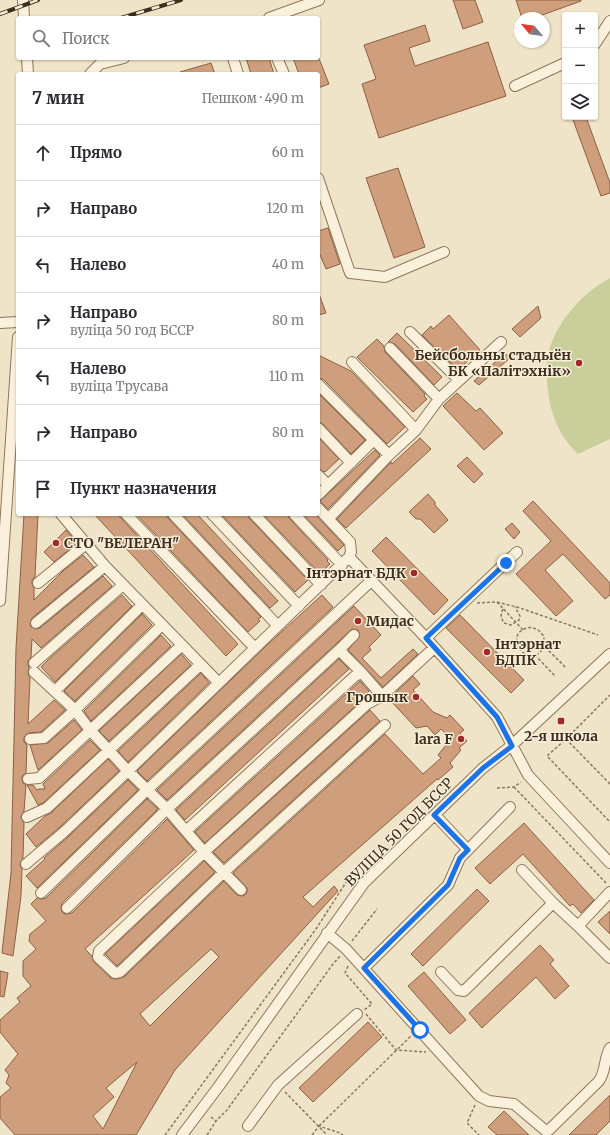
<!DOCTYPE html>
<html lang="ru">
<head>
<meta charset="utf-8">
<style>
  :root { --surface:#fff; --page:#f2f2f3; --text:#2b2b33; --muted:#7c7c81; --line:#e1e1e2 }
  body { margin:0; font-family:Merriweather,serif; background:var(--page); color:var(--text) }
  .controls { position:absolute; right:12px; top:12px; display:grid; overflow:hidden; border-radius:4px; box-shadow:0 1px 3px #0004 }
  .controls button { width:36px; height:36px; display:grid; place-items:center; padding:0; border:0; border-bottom:1px solid var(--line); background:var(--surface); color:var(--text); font:20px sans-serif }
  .compass { position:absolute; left:514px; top:12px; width:36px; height:36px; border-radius:50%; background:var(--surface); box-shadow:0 1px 3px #0004; rotate:299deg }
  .stop { position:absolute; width:12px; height:12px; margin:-9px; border:3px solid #1a73e8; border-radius:50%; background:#fff }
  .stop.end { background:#1a73e8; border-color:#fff; box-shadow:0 1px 4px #0008 }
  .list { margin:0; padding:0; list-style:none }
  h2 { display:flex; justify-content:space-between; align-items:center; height:52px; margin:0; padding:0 16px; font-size:17px }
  h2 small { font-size:13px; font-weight:400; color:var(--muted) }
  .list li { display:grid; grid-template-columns:26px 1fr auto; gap:12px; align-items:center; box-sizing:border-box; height:56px; padding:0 16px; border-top:1px solid var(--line) }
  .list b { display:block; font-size:15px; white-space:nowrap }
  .list p { margin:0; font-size:13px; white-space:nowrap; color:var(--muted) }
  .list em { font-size:13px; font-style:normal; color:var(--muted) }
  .icon { flex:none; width:22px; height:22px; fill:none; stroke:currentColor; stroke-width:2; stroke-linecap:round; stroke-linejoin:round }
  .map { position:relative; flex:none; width:610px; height:1135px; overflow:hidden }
  .search { position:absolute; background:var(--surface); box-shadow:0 1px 3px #0004; left:16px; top:16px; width:304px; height:44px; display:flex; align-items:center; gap:10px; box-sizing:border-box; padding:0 14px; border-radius:4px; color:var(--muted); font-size:15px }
  .panel { position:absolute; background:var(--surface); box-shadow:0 1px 3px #0004; left:16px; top:72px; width:304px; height:444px; border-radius:4px }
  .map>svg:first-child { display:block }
  .green { fill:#c9cf9b }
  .building { fill:#cf9f7d; stroke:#8d5f41; fill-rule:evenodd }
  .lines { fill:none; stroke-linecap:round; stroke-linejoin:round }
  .minor-casing { stroke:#8d765c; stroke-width:12 }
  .path { stroke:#8d765c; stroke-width:1.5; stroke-dasharray:3 2; stroke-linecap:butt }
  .minor { stroke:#faf1dc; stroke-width:10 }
  .rail-casing { stroke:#3d2e20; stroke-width:4 }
  .rail { stroke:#f7eed8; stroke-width:2.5; stroke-dasharray:8; stroke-linecap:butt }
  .route { stroke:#1a73e8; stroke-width:5 }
  .poi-dot { fill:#9e2a2b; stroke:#f7eed8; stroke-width:1.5 }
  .labels { text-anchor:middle; stroke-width:3; stroke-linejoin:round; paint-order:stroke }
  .poi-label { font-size:14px; font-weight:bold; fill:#3d2e20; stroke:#f7eed8; text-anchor:end }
  .street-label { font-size:14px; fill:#3d2e20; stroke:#f7eed8 }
</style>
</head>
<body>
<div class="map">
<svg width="610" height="1135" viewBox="0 0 610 1135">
  <rect width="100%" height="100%" fill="#f0e4c8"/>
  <path class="green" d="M610 278V439L578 454C560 437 551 416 548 392 547 380 545 367 548 355 555 323 582 293 610 278Z"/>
  <path class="building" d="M453 0H475L483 22 463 29Z
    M516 0H581V1L534 18H522Z
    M425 25 430 41 409 48 415 66 488 42 506 96 379 138 362 84 376 79 364 45Z
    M318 56 329 84 318 88V74H299L293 58H318Z
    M246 58H269L274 74H251Z
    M211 63 215 74H180V72Z
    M572 117H586L610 183V193L601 196Z
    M398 168 425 247 394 258 366 178Z
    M328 228 340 264 326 269 318 250V231Z
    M318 294H319L326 313 318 315Z
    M538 306 541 318 520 337 512 329Z
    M449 315 480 350 458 370 422 335 431 326 433 329Z
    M397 333 442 377 434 385 395 344 388 342Z
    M377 339 384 346 385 352 425 394 424 396 427 399 413 412 357 357Z
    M505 353 510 358 479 385 474 381Z
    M318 355 351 371 405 427 387 444 323 379 318 378Z
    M318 393 365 440 351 454 323 424 318 422Z
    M457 393 476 411 480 408 503 433 484 450 443 406Z
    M318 437 339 459 325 472 318 469Z
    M420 438 431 449 346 528 337 519 391 462 392 464Z
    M375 450 380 455 328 509 320 501Z
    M467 457 483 474 474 483 457 466Z
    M428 494 435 502V505L448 520 434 533 420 519H416L409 512Z
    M533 501 610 583V595L605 599 563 554 545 570 573 601 556 616 516 574 551 541 523 511Z
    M24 514H38L35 577 32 580V584L34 588V600L63 571 83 555 94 567 32 618 30 624 31 627 37 629 40 628 103 576 112 586 41 648 32 639 31 657 28 661V664L29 668 28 674 30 678 28 724 54 700 65 710 41 732 29 733 24 737V742L27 745 26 773 22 776V779L23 783 26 785 24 811 21 817 24 823 23 858 20 865 22 869 21 896 13 956 2 953 11 873 16 648Z
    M94 514H117L238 644 226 656Z
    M136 514H167L168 518 261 617 258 619 260 621 248 632Z
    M182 514H197L278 601 270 608Z
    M221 514H248L249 518 308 580 295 592Z
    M263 514H288L289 518 328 560 327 561 330 564 320 574Z
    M303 514H315L344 545 338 551Z
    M512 523 520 532 514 539 505 529Z
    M66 530 77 543 54 562 44 552Z
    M386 537 448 600 434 615 372 551Z
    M122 595 132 606 55 682 41 667 50 658Z
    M322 595 333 607 147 781 137 771 267 645Z
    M354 606 381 635 369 647 371 650 362 658 381 678 413 649 418 654 383 687 348 650 360 636 358 630 352 629 167 800 157 790Z
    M142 614 152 625 75 701 64 691Z
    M460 615 524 680 511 693 446 628Z
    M161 635 171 646 91 721 84 711Z
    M181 654 191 665 109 741 99 731Z
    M339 659 349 669 185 820 176 810Z
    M201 673 209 683 128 762 118 751Z
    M413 676 420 684 413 690 433 712 447 718 450 715 464 730 460 733 467 741 459 748 461 750 450 763 453 767 438 780 437 779 303 897 313 907 334 886 338 891 175 1070 136 1135H15L0 1118V1097L11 1088 6 1083 9 1075 5 1070 18 1054 0 1032V1020L20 1002 17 998 31 986 23 976V961L36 949 29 941 30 934 46 921 31 904 37 898 42 899 46 898 147 799 158 809 62 903 61 907 62 912 65 914 72 913 167 819 194 850 85 949 92 956 94 962 111 978 116 979 124 977 224 881 237 895 242 896 245 895 247 892V888L233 873 385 734 423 774 441 758 438 755 451 739 441 729 435 735 427 726 416 728 389 699ZM211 949 219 957 150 1026 140 1014ZM137 1062 130 1076 103 1129 93 1116 114 1097 106 1088Z
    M360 681 369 691 360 700 361 701 205 843 195 832Z
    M370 710 380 721 224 863 213 852Z
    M74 720 82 730 38 770 30 745 48 743Z
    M90 740 100 750 43 803 38 805 27 785H33L37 790 39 789H45L43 784Z
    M108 759 119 771 60 827 36 847 26 834 45 816 51 813Z
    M128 780 138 790 37 888 26 876 45 859 44 858 68 837Z
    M524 823 594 900 581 913 573 904 570 906 523 854 490 884 475 868Z
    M204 861 215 872 117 966 105 954Z
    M477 889 489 901 423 966 411 954Z
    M610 911V934L598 922Z
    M540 945 554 960 550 964 569 986 555 999 536 977 482 1028 469 1013Z
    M0 971 8 973 4 997 0 996Z
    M424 972 466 1020 450 1034 408 986Z
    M368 1022 382 1037 313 1102 299 1088Z
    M610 1095V1121L596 1135H569Z
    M504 1111 529 1135H497L488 1127Z"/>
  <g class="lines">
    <g class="minor-casing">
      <path id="minor" d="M23 0 24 18
        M269 18 319 0
        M595 44 610 21
        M27 58 28 74
        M233 58 238 74
        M277 58 284 74
        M90 74 100 64 124 58
        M515 86 565 63
        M318 178 350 273 385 277 444 252
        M0 323 18 322
        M410 332 459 380
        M390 348 439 399
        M352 362 416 430
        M318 384 389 455
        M318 428 351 463
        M318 475 328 485
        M318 495 374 440
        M61 514 105 566 219 683
        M126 514 255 648
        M173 514 278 626
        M212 514 299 606
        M254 514 321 585
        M294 514 342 565
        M328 519 389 455 416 430 439 399 501 342
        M349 557 426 638 497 717 528 775 610 863
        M38 583 86 544
        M0 601 18 337
        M36 623 105 566
        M426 638 517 552
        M339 650 354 635
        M34 663 123 585
        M34 672 75 710 90 730 128 771 167 809 204 852 241 890
        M55 691 142 605
        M385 725 224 872 120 972 115 973 98 957 99 951 204 852 367 704 382 696 434 648
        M30 739 44 738 75 710 162 625
        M28 779 39 778 182 645
        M435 815 468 850
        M27 817 47 808 200 665
        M186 831 355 676 362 673 382 696
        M26 864 64 832 128 771 349 557 351 552 350 542 318 508
        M522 870 553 903
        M610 892 578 926 610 958
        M41 893 147 790 371 581
        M67 908 167 809 339 650 362 673
        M327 933 346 949 479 1096 489 1101 514 1104 546 1131 549 1130 599 1081C606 1071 604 1058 610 1048
        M364 968 448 885 460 858 510 807
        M441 972 458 990 464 991 553 903 578 926
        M248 1126 278 1085 357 1014
        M182 1135 219 1086 364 883 483 768 511 746 610 654"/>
    </g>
    <path class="path" d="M497 602 523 630
      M477 603 497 602 517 607 598 635
      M503 609C500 615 501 618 504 623L511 625 519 620 520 616 515 607
      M544 645C533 675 500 636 527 628 534 626 542 631 544 638 544 640 543 643 544 645 545 648 562 663 565 667
      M535 655 555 676
      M566 739 610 695
      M610 784 566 739 547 756 610 822
      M514 787 606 883
      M497 788 514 787 521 782
      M352 941 377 909
      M348 966 345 973 372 1004 364 1010
      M366 1014 396 1050 426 1052
      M285 1092 327 1135
      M475 1105 467 1123 479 1135
      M211 1117 216 1121
      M319 1126 411 1036
      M165 1135 316 929 352 873
      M207 1135 216 1121 227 1110 333 964 341 955
      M312 1135 319 1126 340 1133 343 1135"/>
    <use href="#minor" class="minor"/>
    <g class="rail-casing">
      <path id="rail" d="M0 14 38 0
        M121 18 181 0"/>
    </g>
    <use href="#rail" class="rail"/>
  </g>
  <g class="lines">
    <path class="route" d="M420 1030 364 968 448 885 460 858 468 850 434 815 483 768 512 746 497 717 426 638 506 563"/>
  </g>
  <g class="poi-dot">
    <circle cx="579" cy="363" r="4"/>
    <circle cx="56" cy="543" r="4"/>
    <circle cx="414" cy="573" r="4"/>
    <circle cx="358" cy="621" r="4"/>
    <circle cx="487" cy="652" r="4"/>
    <circle cx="416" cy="697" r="4"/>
    <rect x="557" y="717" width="8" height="8" rx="2"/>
    <circle cx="461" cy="739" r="4"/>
  </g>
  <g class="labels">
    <g class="poi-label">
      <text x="571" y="360">Бейсбольны стадыён<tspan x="571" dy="16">БК «Палітэхнік»</tspan></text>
      <text x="64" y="548" text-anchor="start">СТО "ВЕЛЕРАН"</text>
      <text x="406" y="578">Інтэрнат БДК</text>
      <text x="366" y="626" text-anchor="start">Мидас</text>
      <text x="495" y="649" text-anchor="start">Інтэрнат<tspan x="495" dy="16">БДПК</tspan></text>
      <text x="408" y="702">Грошык</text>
      <text x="561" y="741" text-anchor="middle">2-я школа</text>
      <text x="453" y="744">lara F</text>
    </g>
    <g class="street-label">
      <text transform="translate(399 832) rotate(-45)" y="5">ВУЛІЦА 50 ГОД БССР</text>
    </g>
  </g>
</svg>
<div class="controls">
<button>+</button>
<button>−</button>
<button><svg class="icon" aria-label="layers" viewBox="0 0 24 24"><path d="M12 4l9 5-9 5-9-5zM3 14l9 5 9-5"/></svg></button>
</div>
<svg class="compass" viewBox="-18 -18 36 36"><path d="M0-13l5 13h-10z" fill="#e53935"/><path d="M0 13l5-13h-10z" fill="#7c7c81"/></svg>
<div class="stop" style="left:420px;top:1030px"></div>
<div class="stop end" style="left:506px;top:563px"></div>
<div class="search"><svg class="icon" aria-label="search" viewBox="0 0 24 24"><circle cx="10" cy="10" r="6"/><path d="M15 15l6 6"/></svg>Поиск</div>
<section class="panel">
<h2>7 мин<small>Пешком · 490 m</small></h2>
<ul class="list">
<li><svg class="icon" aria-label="ahead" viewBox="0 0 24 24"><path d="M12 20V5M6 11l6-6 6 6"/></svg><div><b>Прямо</b></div><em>60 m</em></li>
<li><svg class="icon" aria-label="right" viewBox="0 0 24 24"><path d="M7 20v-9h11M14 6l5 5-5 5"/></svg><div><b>Направо</b></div><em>120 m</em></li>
<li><svg class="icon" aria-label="left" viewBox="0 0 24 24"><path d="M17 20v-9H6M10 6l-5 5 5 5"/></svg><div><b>Налево</b></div><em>40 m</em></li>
<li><svg class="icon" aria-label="right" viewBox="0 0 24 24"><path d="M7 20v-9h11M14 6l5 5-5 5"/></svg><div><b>Направо</b><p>вуліца 50 год БССР</p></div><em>80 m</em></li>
<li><svg class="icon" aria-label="left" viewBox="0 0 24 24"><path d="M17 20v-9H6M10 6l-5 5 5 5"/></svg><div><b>Налево</b><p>вуліца Трусава</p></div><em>110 m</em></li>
<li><svg class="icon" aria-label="right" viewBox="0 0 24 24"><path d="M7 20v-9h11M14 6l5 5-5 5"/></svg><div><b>Направо</b></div><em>80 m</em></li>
<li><svg class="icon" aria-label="arrive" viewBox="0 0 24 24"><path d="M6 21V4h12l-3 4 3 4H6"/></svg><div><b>Пункт назначения</b></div></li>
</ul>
</section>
</div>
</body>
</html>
